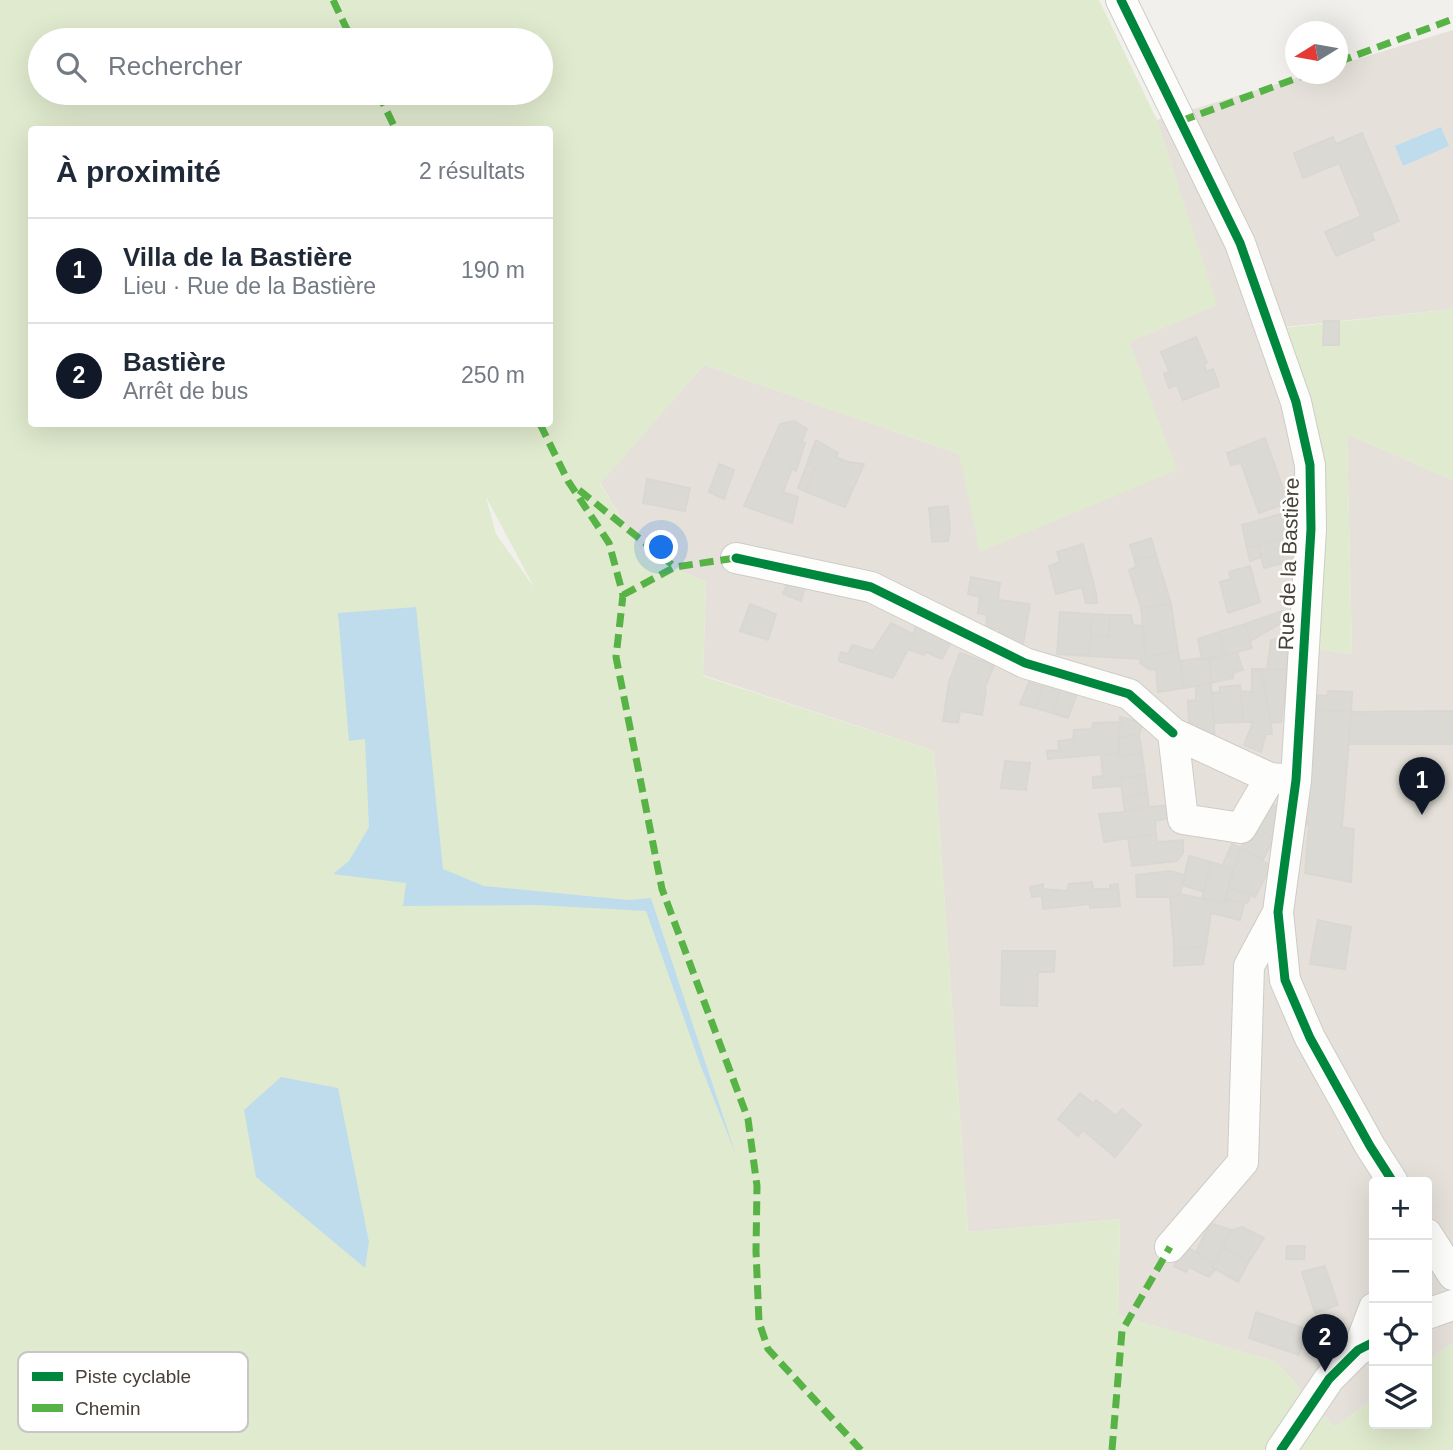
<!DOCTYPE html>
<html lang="fr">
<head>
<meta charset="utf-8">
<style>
  :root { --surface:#fff; --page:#f2f2f3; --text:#1f2937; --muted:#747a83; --line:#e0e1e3; --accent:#111827 }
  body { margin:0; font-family:Helvetica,sans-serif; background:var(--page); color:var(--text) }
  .controls { position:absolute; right:21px; bottom:21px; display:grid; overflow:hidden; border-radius:7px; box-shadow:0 7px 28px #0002 }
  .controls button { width:63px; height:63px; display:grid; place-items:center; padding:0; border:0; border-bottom:2px solid var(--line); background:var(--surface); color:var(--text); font:35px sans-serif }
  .compass { position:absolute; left:1285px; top:21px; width:63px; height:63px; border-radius:50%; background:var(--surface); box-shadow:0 7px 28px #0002; rotate:259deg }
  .you { position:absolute; left:662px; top:548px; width:24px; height:24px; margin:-18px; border:5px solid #fff; border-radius:50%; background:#1a73e8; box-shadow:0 0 0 10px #1a73e833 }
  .badge { display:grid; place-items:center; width:46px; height:46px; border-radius:50%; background:var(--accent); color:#fff; font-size:23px; font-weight:700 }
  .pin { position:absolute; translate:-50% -58px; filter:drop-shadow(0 2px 4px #0008) }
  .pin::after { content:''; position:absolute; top:37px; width:24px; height:21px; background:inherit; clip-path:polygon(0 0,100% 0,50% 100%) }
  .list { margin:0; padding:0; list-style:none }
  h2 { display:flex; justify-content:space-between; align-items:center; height:91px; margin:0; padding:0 28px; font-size:30px }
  h2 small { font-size:23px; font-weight:400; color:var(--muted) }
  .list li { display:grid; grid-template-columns:46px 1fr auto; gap:21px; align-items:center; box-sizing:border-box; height:105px; padding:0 28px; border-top:2px solid var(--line) }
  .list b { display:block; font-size:26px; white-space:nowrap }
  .list p { margin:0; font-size:23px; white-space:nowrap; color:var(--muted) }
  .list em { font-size:23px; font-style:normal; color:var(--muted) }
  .icon { flex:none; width:38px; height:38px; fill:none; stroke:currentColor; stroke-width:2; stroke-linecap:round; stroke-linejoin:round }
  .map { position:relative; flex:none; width:1453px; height:1450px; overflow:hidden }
  .search { position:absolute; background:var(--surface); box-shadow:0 7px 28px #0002; left:28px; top:28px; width:525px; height:77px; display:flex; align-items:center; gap:18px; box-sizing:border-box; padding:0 24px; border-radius:38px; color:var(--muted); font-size:26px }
  .panel { position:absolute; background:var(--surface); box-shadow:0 7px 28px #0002; left:28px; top:126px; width:525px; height:301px; border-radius:7px }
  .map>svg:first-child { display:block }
  .residential { fill:#e5e1da }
  .green { fill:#e0eace; fill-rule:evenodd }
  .water { fill:#bfdced }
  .building { fill:#dbd9d4; stroke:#dad7d2; stroke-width:2 }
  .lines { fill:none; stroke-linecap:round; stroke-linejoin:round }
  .minor-casing { stroke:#ceccc8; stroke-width:32 }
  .minor { stroke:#fdfdfc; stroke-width:30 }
  .quiet { stroke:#57b346; stroke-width:7; stroke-dasharray:14 7; stroke-linecap:butt }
  .cycleway-casing { stroke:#fff; stroke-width:13 }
  .cycleway { stroke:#00873e; stroke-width:9 }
  .labels { text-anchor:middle; stroke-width:5; stroke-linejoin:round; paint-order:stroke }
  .street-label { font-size:21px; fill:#484138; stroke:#fff }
  .key { fill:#fff; stroke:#c8c6c3; stroke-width:2 }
  .key-label { font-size:19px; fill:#484138 }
</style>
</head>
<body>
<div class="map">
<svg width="1453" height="1450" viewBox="0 0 1453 1450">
  <rect width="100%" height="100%" fill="#f2f0ec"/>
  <path class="residential" d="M1453 30V309L1276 328 1318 445 1317 649 1352 654 1347 434 1453 480V1343L1427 1362V1182H1374V1399L1334 1427 1276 1362 1118 1315 1120 1219 968 1232 934 751 703 675 706 582 643 554 600 483 704 365 959 454 1176 470 1129 342 1216 305 1157 120 1310 74H1338V65Z"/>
  <path class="green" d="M0 0H1099L1157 120 1217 305 1129 342 1177 470 980 552 959 454 704 365 600 484 643 554 706 582 703 676 934 751 968 1232 1120 1219 1118 1315 1276 1362 1334 1427 1374 1399V1424H1427V1362L1453 1343V1450H0ZM40 40H541V93H40ZM32 130H550V424H32ZM486 497 533 585V586L496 534Z
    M1453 309V480L1347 434 1352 654 1317 649 1318 445 1275 329Z"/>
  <path class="water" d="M1441 127 1449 146 1403 166 1395 146Z
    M416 607 443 869 484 886 628 900 651 898 736 1155 700 1064 646 911 537 905 403 906 406 883 333 874 349 861 369 827 365 739 349 741 338 613Z
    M281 1077 338 1088 369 1242 365 1268 256 1177 244 1110Z"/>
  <path class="building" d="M1362 133 1399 221 1371 233 1374 240 1336 256 1325 232 1361 216 1339 163 1303 178 1294 153 1333 137 1336 144Z
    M1324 321H1339V345H1323Z
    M1196 337 1207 363 1204 365 1207 372 1213 369 1219 386 1183 400 1177 385 1169 388 1164 374 1169 371 1161 352Z
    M794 421 807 429 802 442 805 443 796 471 792 469 783 492 798 497 792 523 744 506 780 424Z
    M1265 438 1288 503 1259 513 1241 463 1231 465 1227 453Z
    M816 440 838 453 836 457 848 462 864 464 845 507 806 492 816 468 807 464Z
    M719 464 734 470 724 499 709 492Z
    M807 464 816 468 806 492 798 488Z
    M647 479 690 488 685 511 643 503Z
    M948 506 950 530 948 541 932 542 929 508Z
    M1288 512 1290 536 1247 548 1242 525Z
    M1290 536 1292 561 1264 568 1258 545Z
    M1151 538 1156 555 1135 561 1130 545Z
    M1083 544 1096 593 1097 603H1086L1082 587 1056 594 1049 566 1060 562 1057 552Z
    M1258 545 1261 557 1250 561 1247 548Z
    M1156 555 1171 604 1141 608 1129 570 1136 567 1135 561Z
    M1250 566 1260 602 1228 613 1220 582 1231 579 1229 572Z
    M971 577 1000 583 998 600 1030 604 1022 650 997 639 1000 629 986 628 987 615 978 613 980 597 968 594Z
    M789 580 806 584 801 601 783 594Z
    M750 604 776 614 768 640 740 631Z
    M1171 604 1178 651 1146 657 1141 608Z
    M1282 611 1285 621 1250 641 1245 624Z
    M1060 612 1092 614 1089 656 1057 654Z
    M1092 614 1110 615 1109 636 1091 635Z
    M1110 615H1131L1133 625 1142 626 1146 657 1178 651 1184 688 1158 692 1156 669 1150 670 1140 663 1141 659 1089 656 1091 635 1109 636Z
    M891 623 913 634 916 626 951 642 942 659 926 652 924 655 908 649 893 678 839 661 841 652 848 654 852 645 873 651Z
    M1245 624 1252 648 1225 655 1219 632Z
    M1219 632 1225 655 1202 660 1198 639Z
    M1290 635 1288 670H1267L1271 640Z
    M1237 652 1243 670 1233 673V678L1211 683 1210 659Z
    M960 653 994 665 984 690H986L982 715 960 711 958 723 943 721 949 682Z
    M1202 658 1210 659 1211 683 1184 688 1180 661Z
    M1252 669H1261L1271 723 1272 734H1266L1261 752 1244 745 1253 722H1243L1241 691 1252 692Z
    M1261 669 1288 670 1281 722 1271 723Z
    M1045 680 1062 685 1052 713 1035 708Z
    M1029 682 1043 687 1035 708 1020 704Z
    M1211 683 1215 741 1198 733 1197 724 1189 723 1188 701 1196 700V686Z
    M1062 685 1078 691 1068 718 1052 713Z
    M1240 685 1243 722 1214 723 1212 693 1220 692V687Z
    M1328 691 1352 692 1351 712 1314 710 1315 695 1327 696Z
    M1314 710 1351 712 1342 827 1354 829 1351 882 1305 873 1309 824H1306Z
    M1453 711V744H1349L1351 712Z
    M1120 717 1143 722 1139 735 1119 737Z
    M1119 722 1118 753 1048 759 1047 751 1059 750 1058 741 1073 739 1074 730 1092 729 1093 723Z
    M1139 735 1142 753 1119 756V737Z
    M1118 753 1119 756 1142 753 1145 775 1120 778 1121 786 1093 788V777L1103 776 1101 755Z
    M1005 761 1030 763 1026 790 1001 788Z
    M1145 775 1147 792 1123 798 1120 778Z
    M1147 792 1149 807 1131 809 1125 812 1123 798Z
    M1265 801 1277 807 1274 838 1254 825Z
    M1168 805 1169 818 1155 821 1156 834 1104 842 1099 814 1125 812 1131 809Z
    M1254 825 1274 838 1263 860 1241 848Z
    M1156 834 1157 842 1183 840V853L1177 861 1132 866 1128 838Z
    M1232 844 1241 848 1234 869 1222 866Z
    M1241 848 1271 866 1255 897 1228 887Z
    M1189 856 1211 862 1204 892 1182 885Z
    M1211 862 1234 869 1224 903 1202 898Z
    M1170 871 1184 875 1180 894 1170 897H1137L1136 875Z
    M1092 882 1093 889H1110V885L1118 884 1120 906 1090 908V904L1043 909 1042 896 1032 897 1030 887 1043 884V889L1067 891 1069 884Z
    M1228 887 1250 895 1248 902 1245 904 1225 899Z
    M1180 894 1224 903 1225 899 1244 904 1240 920 1211 913 1206 947 1174 948 1170 897Z
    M1318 920 1351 927 1345 969 1310 964Z
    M1206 947 1203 964 1174 966V948Z
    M1002 951H1055L1054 972H1038L1037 1006 1001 1005Z
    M1080 1093 1094 1104 1096 1100 1116 1116 1122 1109 1141 1125 1115 1157 1083 1130 1078 1136 1058 1119Z
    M1210 1223 1232 1230 1214 1263 1196 1252Z
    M1242 1227 1264 1238 1248 1263 1223 1247 1232 1230Z
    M1185 1246 1214 1263 1212 1267 1215 1269 1209 1277 1189 1267 1186 1272 1174 1266Z
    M1287 1246H1305L1304 1259H1286Z
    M1223 1247 1248 1263 1238 1282 1212 1267Z
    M1325 1266 1338 1305 1315 1313 1302 1272Z
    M1256 1312 1306 1329 1299 1355 1249 1338Z"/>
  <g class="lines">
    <g class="minor-casing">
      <path id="minor" d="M1121 0 1240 243 1296 402 1310 465 1311 529 1296 780 1278 912 1285 980 1310 1038 1370 1146 1393 1182
        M736 558 871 587 1025 663 1129 694 1173 733
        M1270 778 1241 828 1183 819 1173 733 1270 778 1296 780
        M1427 1234 1453 1275
        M1170 1247 1243 1162 1249 966 1278 912
        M1427 1314 1453 1305
        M1358 1350 1374 1308
        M1281 1450 1329 1379 1358 1350 1374 1342"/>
    </g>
    <use href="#minor" class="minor"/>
    <path class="quiet" d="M333 0 352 40
      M1338 62 1453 19
      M378 93 396 130
      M1181 121 1308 74
      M540 424 568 481 609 543 623 595 616 657 662 889 748 1119 757 1186 756 1251 759 1322 768 1349 861 1450
      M579 490 675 567
      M623 595 675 567 736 558
      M1112 1450 1122 1331 1170 1247"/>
    <g class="cycleway-casing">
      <path id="cycleway" d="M1121 0 1240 243 1296 402 1310 465 1311 529 1296 780 1278 912 1285 980 1310 1038 1370 1146 1393 1182
        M736 558 871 587 1025 663 1129 694 1173 733
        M1281 1450 1329 1379 1358 1350 1374 1342"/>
    </g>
    <use href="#cycleway" class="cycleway"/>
  </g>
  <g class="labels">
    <g class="street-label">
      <text transform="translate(1289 564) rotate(-88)" y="7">Rue de la Bastière</text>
    </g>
  </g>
  <rect x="18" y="1352" width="230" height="80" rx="10" class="key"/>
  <rect x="32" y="1372" width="31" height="9" fill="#00873e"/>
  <rect x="32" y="1404" width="31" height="8" fill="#57b346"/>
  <g class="key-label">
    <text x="75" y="1383">Piste cyclable</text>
    <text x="75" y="1415">Chemin</text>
  </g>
</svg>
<div class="controls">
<button>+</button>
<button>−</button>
<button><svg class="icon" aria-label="locate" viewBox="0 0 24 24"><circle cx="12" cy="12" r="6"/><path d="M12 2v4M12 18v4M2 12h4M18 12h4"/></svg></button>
<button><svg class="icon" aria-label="layers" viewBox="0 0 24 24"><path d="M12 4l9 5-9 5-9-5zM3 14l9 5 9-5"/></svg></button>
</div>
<svg class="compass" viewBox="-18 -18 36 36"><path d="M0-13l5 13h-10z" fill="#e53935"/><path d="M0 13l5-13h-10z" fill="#747a83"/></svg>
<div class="you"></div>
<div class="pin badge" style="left:1422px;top:815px">1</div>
<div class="pin badge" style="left:1325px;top:1372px">2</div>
<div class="search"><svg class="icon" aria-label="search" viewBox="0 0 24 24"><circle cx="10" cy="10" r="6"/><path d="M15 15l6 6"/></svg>Rechercher</div>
<section class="panel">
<h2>À proximité<small>2 résultats</small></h2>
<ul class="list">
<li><span class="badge">1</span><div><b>Villa de la Bastière</b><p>Lieu · Rue de la Bastière</p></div><em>190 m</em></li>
<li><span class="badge">2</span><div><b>Bastière</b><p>Arrêt de bus</p></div><em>250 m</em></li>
</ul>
</section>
</div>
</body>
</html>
